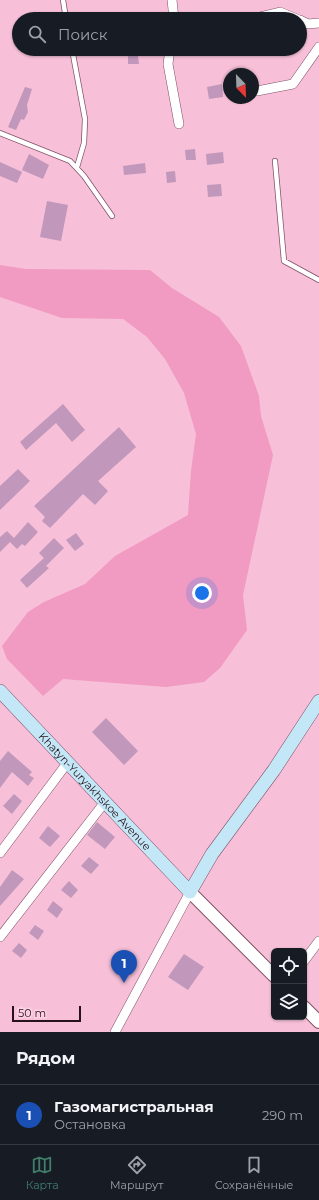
<!DOCTYPE html>
<html lang="ru">
<head>
<meta charset="utf-8">
<style>
  :root { --surface:#171b24; --page:#242831; --text:#f1f3f6; --muted:#9ea1a6; --line:#363941; --accent:#407e6a }
  body { margin:0; font-family:Montserrat,sans-serif; background:var(--page); color:var(--text) }
  .controls { position:absolute; right:12px; bottom:12px; display:grid; overflow:hidden; border-radius:6px; box-shadow:0 1px 3px #0004 }
  .controls button { width:36px; height:36px; display:grid; place-items:center; padding:0; border:0; border-bottom:1px solid var(--line); background:var(--surface); color:var(--text); font:20px sans-serif }
  .compass { position:absolute; left:223px; top:68px; width:36px; height:36px; border-radius:50%; background:var(--surface); box-shadow:0 1px 3px #0004; rotate:157deg }
  .scale { position:absolute; left:12px; bottom:10px; width:69px; box-sizing:border-box; padding-left:4px; border:2px solid #26121b; border-top:0; font-size:11px; line-height:14px; white-space:nowrap; color:#26121b; -webkit-text-stroke:3px #fed1e4; paint-order:stroke }
  .you { position:absolute; left:202px; top:593px; width:14px; height:14px; margin:-10px; border:3px solid #fff; border-radius:50%; background:#1a73e8; box-shadow:0 0 0 6px #1a73e833 }
  .badge { display:grid; place-items:center; width:26px; height:26px; border-radius:50%; background:var(--accent); color:#fff; font-size:13px; font-weight:700 }
  .pin { position:absolute; translate:-50% -33px; filter:drop-shadow(0 1px 2px #0008) }
  .pin::after { content:''; position:absolute; top:21px; width:14px; height:12px; background:inherit; clip-path:polygon(0 0,100% 0,50% 100%) }
  .list { margin:0; padding:0; list-style:none }
  h2 { display:flex; justify-content:space-between; align-items:center; height:52px; margin:0; padding:0 16px; font-size:17px }
  h2 small { font-size:13px; font-weight:400; color:var(--muted) }
  .list li { display:grid; grid-template-columns:26px 1fr auto; gap:12px; align-items:center; box-sizing:border-box; height:60px; padding:0 16px; border-top:1px solid var(--line) }
  .list b { display:block; font-size:15px; white-space:nowrap }
  .list p { margin:0; font-size:13px; white-space:nowrap; color:var(--muted) }
  .list em { font-size:13px; font-style:normal; color:var(--muted) }
  .icon { flex:none; width:22px; height:22px; fill:none; stroke:currentColor; stroke-width:2; stroke-linecap:round; stroke-linejoin:round }
  .map { position:relative; flex:none; width:319px; height:1032px; overflow:hidden }
  .search { position:absolute; background:var(--surface); box-shadow:0 1px 3px #0004; left:12px; right:12px; top:12px; height:44px; display:flex; align-items:center; gap:10px; box-sizing:border-box; padding:0 14px; border-radius:22px; color:var(--muted); font-size:15px }
  .sheet { height:112px; background:var(--surface) }
  nav { display:flex; justify-content:space-around; align-items:center; box-sizing:border-box; height:56px; border-top:1px solid var(--line); background:var(--surface); font-size:11px; color:var(--muted) }
  nav a { display:grid; justify-items:center; gap:2px }
  nav .on { color:var(--accent) }
  .map>svg:first-child { display:block }
  .water { fill:#f19ac2 }
  .building { fill:#c197bb }
  .lines { fill:none; stroke-linecap:round; stroke-linejoin:round }
  .service-casing { stroke:#815167; stroke-width:6 }
  .minor-casing { stroke:#815167; stroke-width:10 }
  .tertiary-casing { stroke:#815167; stroke-width:14 }
  .secondary-casing { stroke:#815167; stroke-width:14 }
  .service { stroke:#fff; stroke-width:4.5 }
  .minor { stroke:#fff; stroke-width:9 }
  .tertiary { stroke:#fff; stroke-width:12 }
  .secondary { stroke:#c4e7f7; stroke-width:13 }
  .labels { text-anchor:middle; stroke-width:3; stroke-linejoin:round; paint-order:stroke }
  .street-label { font-size:11px; fill:#26121b; stroke:#fed1e4 }
</style>
</head>
<body>
<div class="map">
<svg width="319" height="1032" viewBox="0 0 319 1032">
  <rect width="100%" height="100%" fill="#f7c0d8"/>
  <path class="water" d="M0 265 26 269 150 270 172 288 219 317 241 346 259 396 261 416 273 455 243 595 247 630 220 668 204 682 166 687 63 679 43 696 7 659 2 646 28 612 44 602 85 584 115 556 188 515 191 471 196 434 184 393 165 359 147 337 123 319 62 318 0 297Z"/>
  <path class="building" d="M128 56H138L139 64H128Z
    M222 84 223 97 209 99 207 87Z
    M25 87 32 89 27 105 28 112 24 120 21 119 16 130 8 127Z
    M195 149 196 160H186L185 150Z
    M223 152 224 163 207 165 206 154Z
    M29 154 49 165 43 179 22 170Z
    M0 162 22 172 17 183 0 176Z
    M145 163 146 173 124 175 123 166Z
    M175 171 176 182 167 183 166 172Z
    M221 184 222 196 208 197 207 185Z
    M47 201 68 205 61 241 40 237Z
    M63 404 85 430 72 442 56 423 26 450 20 442Z
    M119 427 136 447 98 481 108 491 95 505 83 494 50 528 42 521 45 517 34 506Z
    M18 469 30 481 0 510V486Z
    M28 522 38 532 25 546 22 544 17 549 10 542 0 552V537L7 531 14 538Z
    M76 533 84 544 75 551 66 540Z
    M54 538 64 548 46 566 49 568 27 588 20 580 44 558 39 553Z
    M106 718 138 751 124 765 92 732Z
    M8 751 32 772 29 775 34 778 28 786 12 772 0 788V761Z
    M14 794 22 801 12 814 3 806Z
    M97 822 115 837 105 849 87 835Z
    M48 826 60 836 50 847 39 838Z
    M89 857 99 865 91 874 81 866Z
    M12 870 24 879 0 906V887Z
    M69 881 78 890 71 898 61 890Z
    M53 901 63 909 57 918 47 910Z
    M35 925 44 931 38 940 29 933Z
    M19 943 27 950 21 958 12 951Z
    M184 954 204 967 188 990 168 977Z"/>
  <g class="lines">
    <g class="service-casing">
      <path id="service" d="M63 0 66 19
        M72 49 85 119 84 143 77 167
        M0 133 70 161 84 176 112 216
        M275 161 284 261 319 280"/>
    </g>
    <g class="minor-casing">
      <path id="minor" d="M172 0 174 19
        M252 19 280 12 297 19
        M300 20 308 24 319 23
        M170 49 168 64 179 124
        M257 91 293 84 319 47
        M0 853 68 762
        M0 937 105 802
        M304 961 319 941
        M115 1032 190 892"/>
    </g>
    <g class="tertiary-casing">
      <path id="tertiary" d="M190 892 274 976
        M304 1007 319 1022"/>
    </g>
    <g class="secondary-casing">
      <g id="secondary">
        <path id="s1" d="M0 691 190 892 212 854 274 770 319 701"/>
      </g>
    </g>
    <use href="#service" class="service"/>
    <use href="#minor" class="minor"/>
    <use href="#tertiary" class="tertiary"/>
    <use href="#secondary" class="secondary"/>
  </g>
  <g class="labels">
    <g class="street-label">
      <text dy="4" stroke="none"><textPath href="#s1" startOffset="138">Khatyn-Yuryakhskoe Avenue</textPath></text>
    </g>
  </g>
</svg>
<div class="controls">
<button><svg class="icon" aria-label="locate" viewBox="0 0 24 24"><circle cx="12" cy="12" r="6"/><path d="M12 2v4M12 18v4M2 12h4M18 12h4"/></svg></button>
<button><svg class="icon" aria-label="layers" viewBox="0 0 24 24"><path d="M12 4l9 5-9 5-9-5zM3 14l9 5 9-5"/></svg></button>
</div>
<svg class="compass" viewBox="-18 -18 36 36"><path d="M0-13l5 13h-10z" fill="#e53935"/><path d="M0 13l5-13h-10z" fill="#9ea1a6"/></svg>
<div class="scale">50 m</div>
<div class="you"></div>
<div class="pin badge" style="left:124px;top:983px;background:#1a4fb4">1</div>
<div class="search"><svg class="icon" aria-label="search" viewBox="0 0 24 24"><circle cx="10" cy="10" r="6"/><path d="M15 15l6 6"/></svg>Поиск</div>
</div>
<section class="sheet">
<h2>Рядом<small></small></h2>
<ul class="list">
<li><span class="badge" style="background:#1a4fb4">1</span><div><b>Газомагистральная</b><p>Остановка</p></div><em>290 m</em></li>
</ul>
</section>
<nav>
<a class="on"><svg class="icon" aria-label="map" viewBox="0 0 24 24"><path d="M3 6l6-2 6 2 6-2v14l-6 2-6-2-6 2zM9 4v14M15 6v14"/></svg>Карта</a>
<a><svg class="icon" aria-label="directions" viewBox="0 0 24 24"><path d="M12 3l9 9-9 9-9-9zM9 14v-3h6M13 9l2 2-2 2"/></svg>Маршрут</a>
<a><svg class="icon" aria-label="saved" viewBox="0 0 24 24"><path d="M7 4h10v16l-5-4-5 4z"/></svg>Сохранённые</a>
</nav>
</body>
</html>
